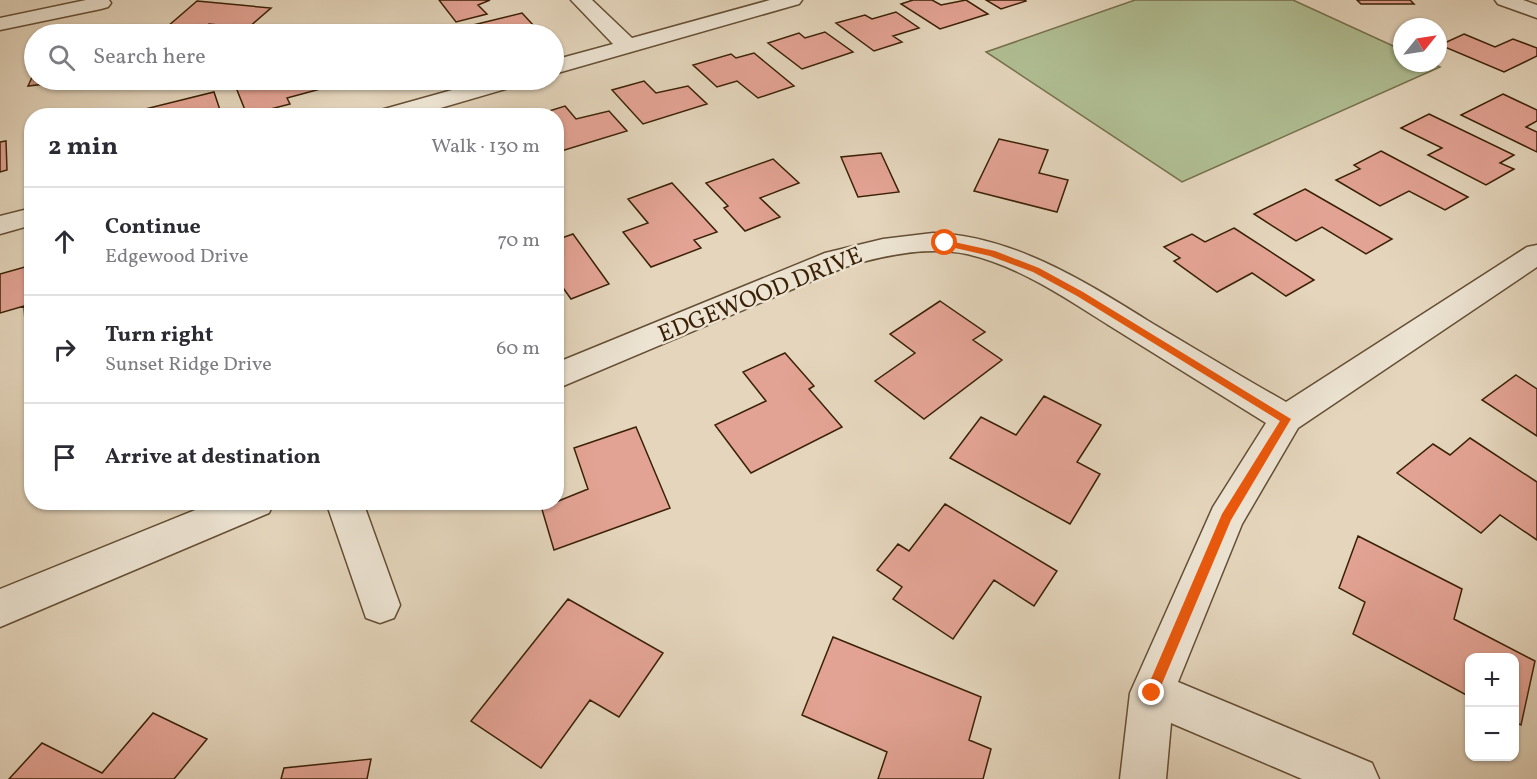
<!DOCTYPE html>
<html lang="en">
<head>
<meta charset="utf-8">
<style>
  :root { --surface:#fff; --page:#f2f2f3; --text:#2b2b33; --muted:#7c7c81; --line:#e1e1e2 }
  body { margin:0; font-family:Vollkorn,serif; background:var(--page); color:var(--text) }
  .controls { position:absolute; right:18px; bottom:18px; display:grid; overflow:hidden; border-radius:12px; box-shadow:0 2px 4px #0004 }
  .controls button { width:54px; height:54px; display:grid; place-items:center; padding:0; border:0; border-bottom:2px solid var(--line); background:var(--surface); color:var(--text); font:30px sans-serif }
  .compass { position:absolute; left:1393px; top:18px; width:54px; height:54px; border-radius:50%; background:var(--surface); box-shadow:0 2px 4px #0004; rotate:60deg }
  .stop { position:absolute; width:18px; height:18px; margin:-14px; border:4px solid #ea580c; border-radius:50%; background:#fff }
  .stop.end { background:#ea580c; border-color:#fff; box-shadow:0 2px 6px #0008 }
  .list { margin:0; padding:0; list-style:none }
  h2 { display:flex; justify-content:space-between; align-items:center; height:78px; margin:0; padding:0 24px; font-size:26px }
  h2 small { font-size:20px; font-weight:400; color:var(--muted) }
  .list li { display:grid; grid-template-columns:39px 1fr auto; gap:18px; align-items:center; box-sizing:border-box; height:108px; padding:0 24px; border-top:2px solid var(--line) }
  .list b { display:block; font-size:22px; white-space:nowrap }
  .list p { margin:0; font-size:20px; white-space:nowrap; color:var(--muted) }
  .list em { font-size:20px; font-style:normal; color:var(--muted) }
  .icon { flex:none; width:33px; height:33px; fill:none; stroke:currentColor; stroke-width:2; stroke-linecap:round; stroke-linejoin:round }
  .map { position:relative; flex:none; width:1537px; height:779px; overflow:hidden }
  .search { position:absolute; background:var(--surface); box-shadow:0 2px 4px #0004; left:24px; top:24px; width:540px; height:66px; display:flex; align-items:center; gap:15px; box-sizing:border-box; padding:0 21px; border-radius:33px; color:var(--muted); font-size:22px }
  .panel { position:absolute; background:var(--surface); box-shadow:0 2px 4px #0004; left:24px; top:108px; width:540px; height:402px; border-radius:24px }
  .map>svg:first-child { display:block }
  .green { fill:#b0be93; stroke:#75704c; stroke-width:1.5 }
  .building { fill:#e3a394; stroke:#3a2106; stroke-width:1.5 }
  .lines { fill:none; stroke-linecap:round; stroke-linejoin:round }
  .street-casing { stroke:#644e34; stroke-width:3 }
  .street { fill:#ede4d3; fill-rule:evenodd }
  .route { fill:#ea580c }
  .labels { text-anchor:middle; stroke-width:5; stroke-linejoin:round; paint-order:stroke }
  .street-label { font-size:24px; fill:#3a2106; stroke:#ede4d3 }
</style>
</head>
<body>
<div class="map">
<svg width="1537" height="779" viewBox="0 0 1537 779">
  <rect width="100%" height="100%" fill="#e4d5bc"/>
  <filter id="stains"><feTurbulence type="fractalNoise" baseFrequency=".00333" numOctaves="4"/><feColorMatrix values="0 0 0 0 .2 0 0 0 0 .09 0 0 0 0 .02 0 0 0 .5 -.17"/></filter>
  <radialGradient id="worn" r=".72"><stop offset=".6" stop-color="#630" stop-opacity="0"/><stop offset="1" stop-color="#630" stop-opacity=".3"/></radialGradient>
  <path class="green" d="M1135 0H1293L1402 50V63H1431L1440 67 1182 182 986 52Z"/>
  <path class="building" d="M439 0H490L478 5 487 14 456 22Z
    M913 0H932L941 5 966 0 988 14 940 29 901 4Z
    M986 0H1025L1026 1 1001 9Z
    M1357 0H1410L1414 4H1361Z
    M197 1 271 8 248 28 209 24 196 34 160 33Z
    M896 12 919 28 893 36 902 42 874 51 836 23 865 15 872 19Z
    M522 13 535 27 524 30 528 34H471L465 27Z
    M825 32 853 52 802 69 768 43 799 33 805 38Z
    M1464 34 1495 47 1513 39 1537 48V56L1504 72 1440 45Z
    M754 53 794 86 758 98 737 81 717 87 693 65 731 54 736 58Z
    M34 73V80H79L28 86Z
    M233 80H320L324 88 287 98 290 104 247 115Z
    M343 80H378L348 88Z
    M644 81 656 93 688 86 707 104 643 124 612 90Z
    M214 92 222 116H142L141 110Z
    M1503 94 1537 110V121L1526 127 1537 132V152L1461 115Z
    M565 106 576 119 609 111 627 131 558 152 556 116H533Z
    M1429 114 1514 155 1500 163 1514 169 1486 185 1428 155 1442 148 1401 128Z
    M999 139 1048 150 1039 173 1068 180 1057 212 974 191Z
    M6 141 7 170 0 172V142Z
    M1381 151 1468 197 1445 210 1409 191 1380 206 1336 180 1360 169 1354 165Z
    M881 153 899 192 858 197 841 157Z
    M773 159 799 183 760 198 780 217 745 231 724 208 728 206 706 183Z
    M672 183 717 232 694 240 701 248 651 267 623 232 648 223 628 199Z
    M1305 189 1392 239 1366 254 1322 227 1296 241 1254 214Z
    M1234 228 1314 280 1286 296 1252 273 1217 292 1174 261 1180 258 1164 247 1192 234 1205 242Z
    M573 234 609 284 571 299 556 278V240Z
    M32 265V335L26 337 24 306 0 313V274Z
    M940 301 985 332 973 340 1002 360 924 419 875 381 915 353 890 334Z
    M785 353 814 386 809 389 842 427 751 473 715 425 766 401 743 372Z
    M1516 375 1537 389V436L1482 400Z
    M1044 396 1101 425 1077 462 1100 474 1070 524 950 458 981 417 1016 435Z
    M636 427 670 508 554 550 541 506 556 502 588 489 574 448Z
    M1470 438 1537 482V540L1500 515 1481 533 1397 473 1433 444 1450 455Z
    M945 504 1057 571 1034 606 994 580 953 639 893 599 902 587 877 570 898 544 909 551Z
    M1358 536 1462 589 1454 619 1535 661 1521 725 1514 722V658H1470V697L1353 634 1365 602 1339 588Z
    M568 599 663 653 619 717 590 700 541 768 471 721Z
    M833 637 981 697 969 740 991 749 983 779H878L887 752 802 715Z
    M153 713 207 739 174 779H9L42 743 102 773Z
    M371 759 367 779H281L284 768Z"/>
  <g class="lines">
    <g class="street-casing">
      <path id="street" d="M86 0H109L111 3 108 7 101 9 0 30V18Z
        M571 0H592L632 38 770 0H802L799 4 554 74V60L613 44Z
        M1495 0H1523L1537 5V18L1498 4Z
        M488 80H522L519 85 413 116H373L377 111Z
        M32 208V225L0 234V216Z
        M933 233C1015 236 1087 283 1155 325 1199 351 1242 377 1286 402L1527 247 1537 245V267L1298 428 1242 524 1178 682 1372 763 1379 779H1302L1171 723 1166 779H1120L1130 693 1213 507 1266 423C1214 391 1162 358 1110 326 1066 298 1019 266 967 254 927 246 884 255 845 267L556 389V363L825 253 883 239Z
        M215 502H274L269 513 0 627V589Z
        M326 502H363L400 605 394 618 380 623 366 618Z"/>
    </g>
    <use href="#street" class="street"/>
  </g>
  <path class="route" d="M945 240 995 251 1039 268 1083 292 1291 419 1231 520 1156 698H1147L1145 693 1222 514 1280 421 1077 296 1033 272 990 256 942 245Z"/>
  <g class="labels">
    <g class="street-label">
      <text transform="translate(760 294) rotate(-22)" y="8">EDGEWOOD DRIVE</text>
    </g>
  </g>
  <rect width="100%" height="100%" filter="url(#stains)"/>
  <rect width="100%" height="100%" fill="url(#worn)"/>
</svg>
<div class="controls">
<button>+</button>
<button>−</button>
</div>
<svg class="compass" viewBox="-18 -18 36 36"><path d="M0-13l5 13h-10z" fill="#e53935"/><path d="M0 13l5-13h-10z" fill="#7c7c81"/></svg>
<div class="stop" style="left:945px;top:243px"></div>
<div class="stop end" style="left:1152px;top:693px"></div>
<div class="search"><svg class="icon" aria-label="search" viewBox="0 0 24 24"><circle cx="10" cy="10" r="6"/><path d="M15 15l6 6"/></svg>Search here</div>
<section class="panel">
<h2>2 min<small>Walk · 130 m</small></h2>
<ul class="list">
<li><svg class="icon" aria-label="ahead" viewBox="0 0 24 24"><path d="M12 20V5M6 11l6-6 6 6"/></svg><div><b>Continue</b><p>Edgewood Drive</p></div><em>70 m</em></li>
<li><svg class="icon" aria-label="right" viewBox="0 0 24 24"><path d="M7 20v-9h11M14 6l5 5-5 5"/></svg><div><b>Turn right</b><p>Sunset Ridge Drive</p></div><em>60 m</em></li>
<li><svg class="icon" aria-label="arrive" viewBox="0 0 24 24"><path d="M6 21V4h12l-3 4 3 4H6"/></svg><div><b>Arrive at destination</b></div></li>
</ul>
</section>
</div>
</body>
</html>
